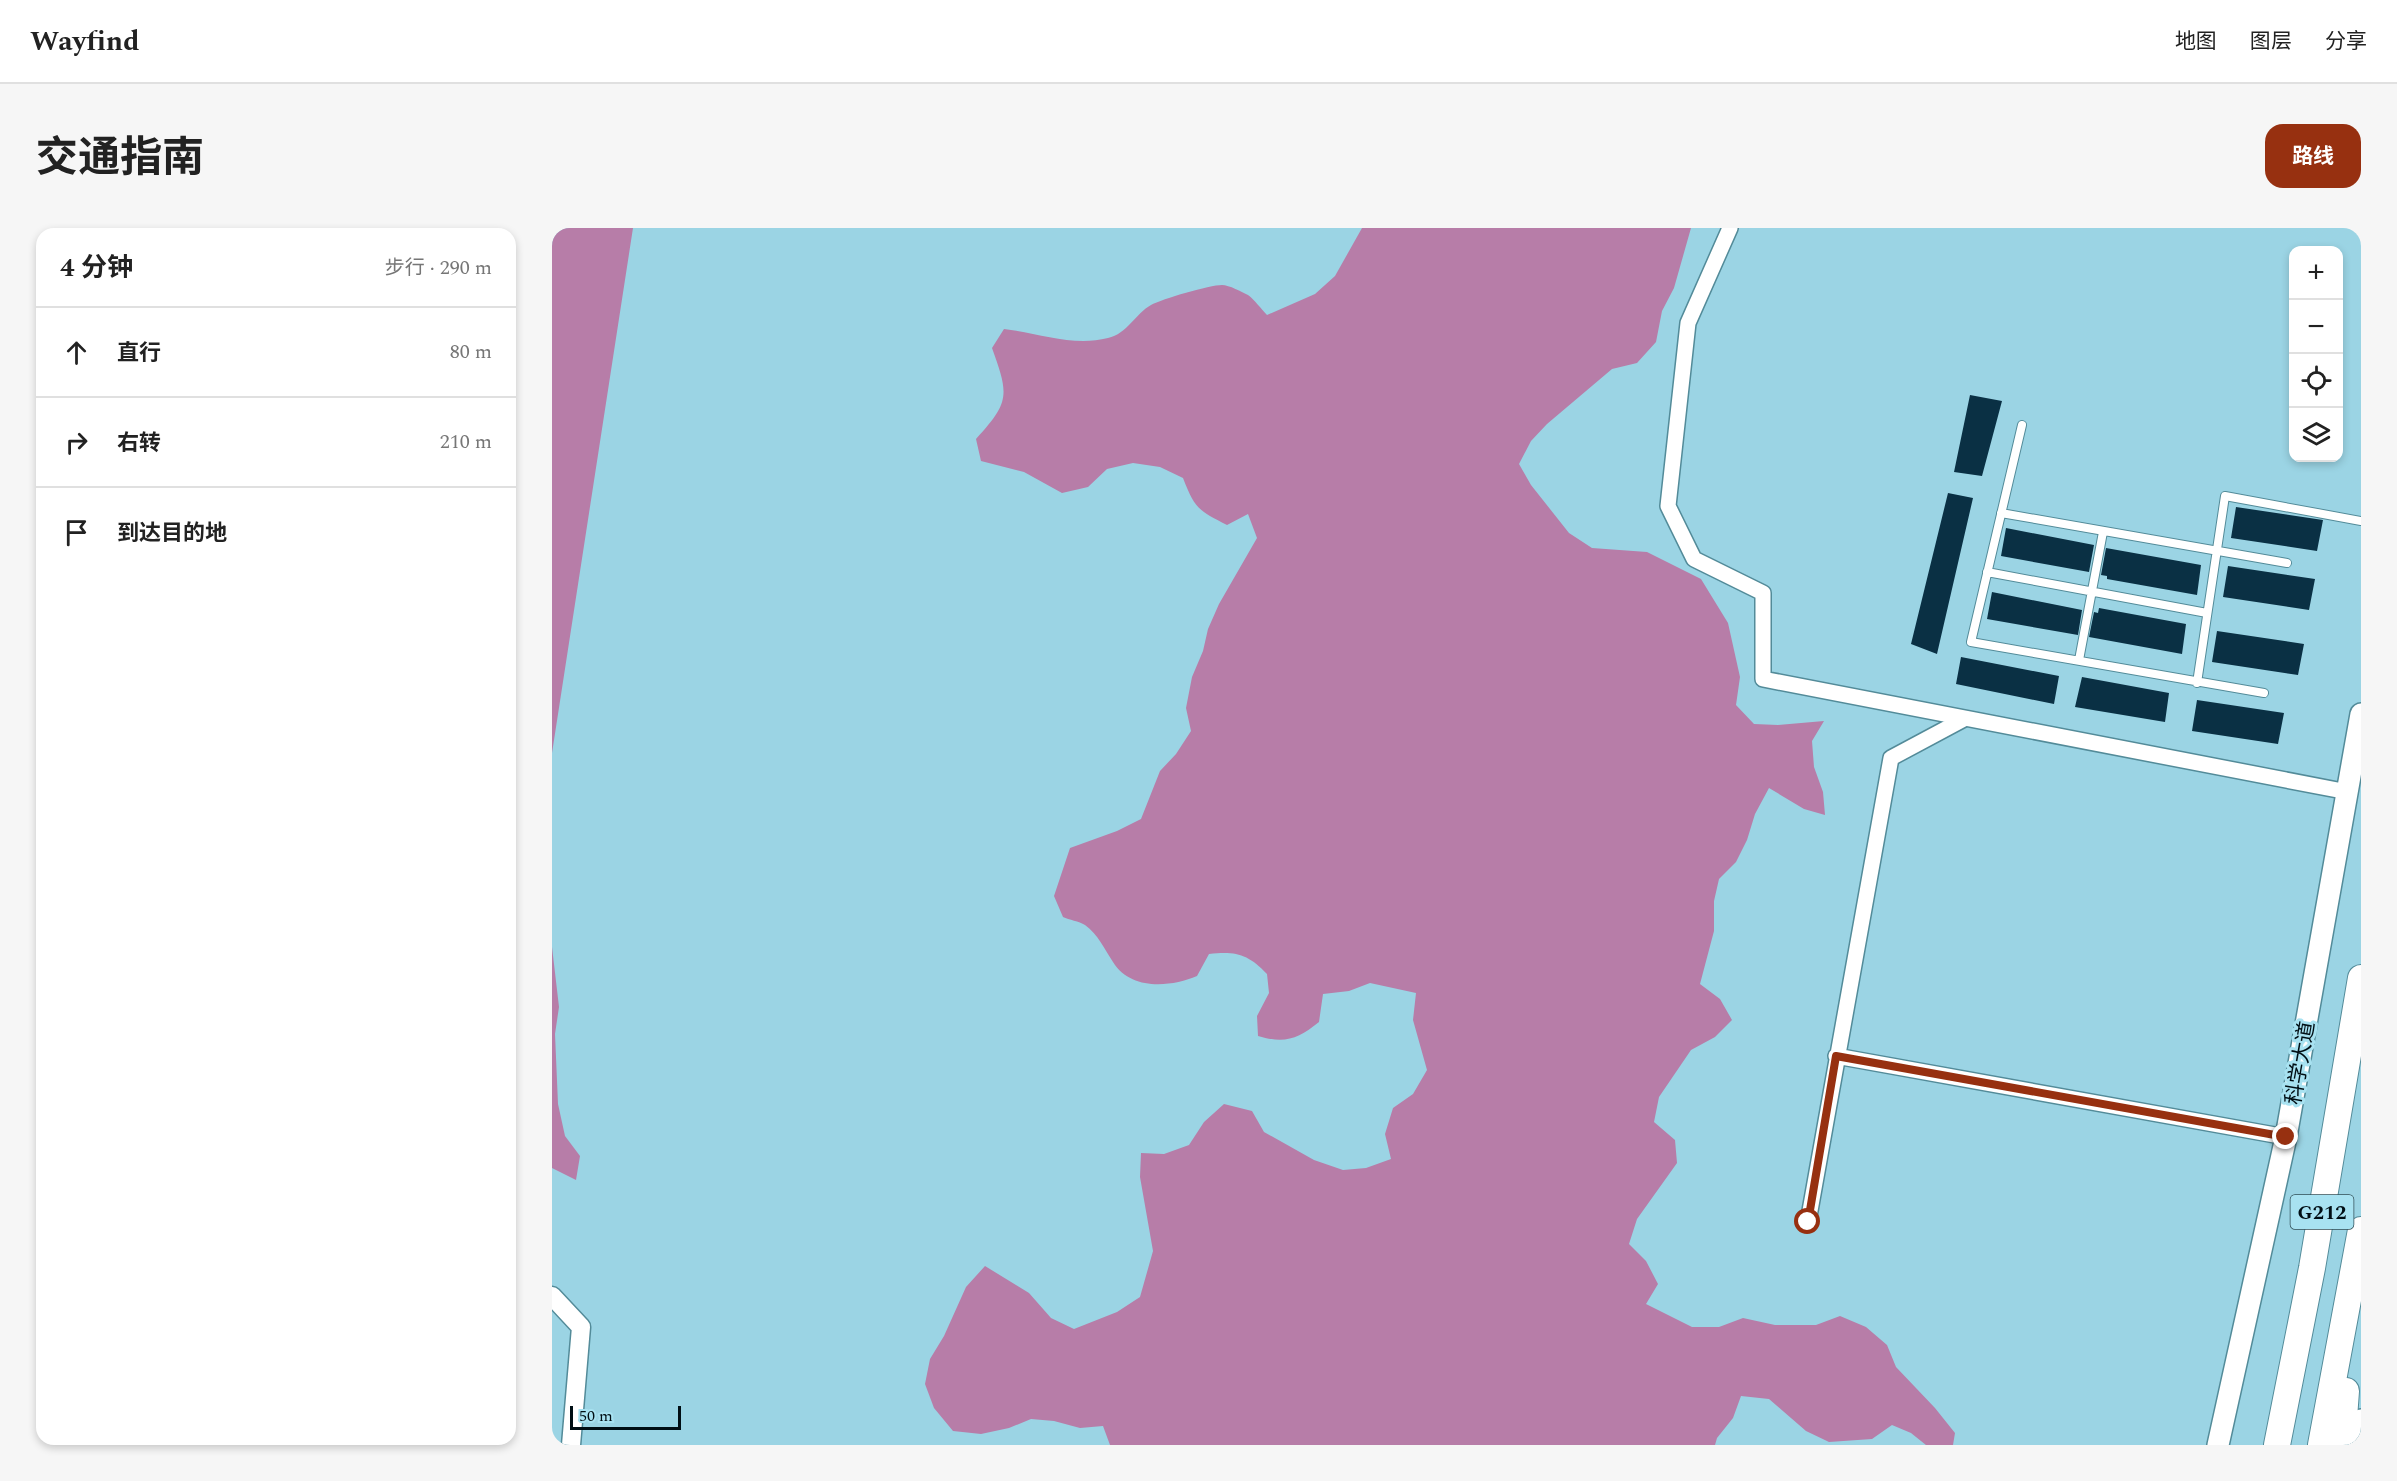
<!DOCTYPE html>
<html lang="zh">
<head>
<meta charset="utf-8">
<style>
  :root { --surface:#fff; --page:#f6f6f6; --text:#222; --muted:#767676; --line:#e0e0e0; --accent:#973010 }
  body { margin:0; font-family:Spectral,"Noto Sans SC",serif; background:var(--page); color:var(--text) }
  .controls { position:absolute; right:18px; top:18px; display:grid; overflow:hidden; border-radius:12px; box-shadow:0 3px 9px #0003 }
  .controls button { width:54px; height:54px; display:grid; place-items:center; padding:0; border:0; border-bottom:2px solid var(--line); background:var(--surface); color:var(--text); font:30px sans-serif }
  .scale { position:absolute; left:18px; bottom:15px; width:111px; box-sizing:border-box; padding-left:6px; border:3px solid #000e14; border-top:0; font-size:16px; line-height:21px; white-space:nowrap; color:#000e14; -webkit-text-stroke:4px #a8e2f1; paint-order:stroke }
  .stop { position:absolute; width:18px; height:18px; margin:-14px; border:4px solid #973010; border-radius:50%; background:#fff }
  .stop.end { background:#973010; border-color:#fff; box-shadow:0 2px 6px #0008 }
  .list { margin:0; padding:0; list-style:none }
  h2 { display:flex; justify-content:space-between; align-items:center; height:78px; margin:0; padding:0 24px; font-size:26px }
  h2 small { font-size:20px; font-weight:400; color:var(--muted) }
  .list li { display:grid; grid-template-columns:39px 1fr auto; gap:18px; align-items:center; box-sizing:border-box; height:90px; padding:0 24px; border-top:2px solid var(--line) }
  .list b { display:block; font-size:22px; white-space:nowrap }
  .list em { font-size:20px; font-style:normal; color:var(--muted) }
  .icon { flex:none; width:33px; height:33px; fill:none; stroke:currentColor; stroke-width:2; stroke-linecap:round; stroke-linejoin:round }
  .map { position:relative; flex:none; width:1809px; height:1217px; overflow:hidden; border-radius:18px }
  header { display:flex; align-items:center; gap:36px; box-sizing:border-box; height:84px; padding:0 30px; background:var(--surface); border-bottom:2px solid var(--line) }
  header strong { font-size:28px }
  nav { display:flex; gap:33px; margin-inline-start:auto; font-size:21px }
  .intro { display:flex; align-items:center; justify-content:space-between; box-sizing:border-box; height:144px; padding:0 36px }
  h1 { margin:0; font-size:42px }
  .button { padding:15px 27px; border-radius:18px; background:var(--accent); color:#fff; font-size:21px; font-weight:700 }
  main { display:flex; gap:36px; padding:0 36px }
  aside { flex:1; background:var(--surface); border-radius:18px; box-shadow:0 3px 9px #0003 }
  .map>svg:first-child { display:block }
  .forest { fill:#b77da8 }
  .building { fill:#0a3044 }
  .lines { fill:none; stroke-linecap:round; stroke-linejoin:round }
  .service-casing { stroke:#538b99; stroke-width:10 }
  .minor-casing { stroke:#538b99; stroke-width:18 }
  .tertiary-casing { stroke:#538b99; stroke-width:21 }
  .secondary-casing { stroke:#538b99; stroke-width:24 }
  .trunk-casing { stroke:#538b99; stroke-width:28 }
  .service { stroke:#fff; stroke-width:8 }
  .minor { stroke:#fff; stroke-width:15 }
  .tertiary { stroke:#fff; stroke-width:18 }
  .secondary { stroke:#fff; stroke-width:21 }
  .trunk { stroke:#fff; stroke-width:26 }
  .route { stroke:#973010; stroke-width:8 }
  .labels { text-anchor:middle; stroke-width:6; stroke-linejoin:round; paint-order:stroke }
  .shield { fill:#a8e2f1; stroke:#324e56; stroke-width:1.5 }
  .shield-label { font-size:20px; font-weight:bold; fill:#000e14 }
  .street-label { font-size:21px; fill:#000e14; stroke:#a8e2f1 }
</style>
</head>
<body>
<header>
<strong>Wayfind</strong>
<nav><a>地图</a><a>图层</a><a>分享</a></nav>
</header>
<div class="intro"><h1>交通指南</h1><a class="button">路线</a></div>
<main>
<aside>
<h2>4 分钟<small>步行 · 290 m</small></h2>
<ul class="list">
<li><svg class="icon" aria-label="ahead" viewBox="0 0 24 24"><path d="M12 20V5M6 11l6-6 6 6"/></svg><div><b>直行</b></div><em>80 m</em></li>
<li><svg class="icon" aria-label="right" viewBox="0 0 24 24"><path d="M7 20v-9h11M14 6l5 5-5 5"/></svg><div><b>右转</b></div><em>210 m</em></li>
<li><svg class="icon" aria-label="arrive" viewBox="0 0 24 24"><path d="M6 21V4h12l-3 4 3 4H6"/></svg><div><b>到达目的地</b></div></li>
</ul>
</aside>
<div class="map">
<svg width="1809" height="1217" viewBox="0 0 1809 1217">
  <rect width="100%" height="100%" fill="#9bd4e4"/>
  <path class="forest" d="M0 0H81L0 525Z
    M810 0H1139L1122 60 1110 83 1104 114 1085 135 1060 141 995 196 979 213 967 236 979 257 1017 305 1040 320 1095 324 1149 351 1176 395 1188 449 1184 477 1202 496 1226 497 1272 493 1260 513 1262 539 1271 564 1273 587 1252 581 1217 560 1203 586 1195 612 1184 634 1167 651 1162 673V703L1148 756 1168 771 1180 792 1163 809 1139 822 1107 869 1102 894 1123 912 1125 935 1085 991 1077 1016 1094 1033 1106 1056 1094 1076 1140 1099H1167L1191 1090 1223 1097H1264L1288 1088 1314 1099 1335 1117 1344 1139 1383 1180 1403 1205 1401 1217H1374L1359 1205 1340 1197 1320 1211 1277 1214 1254 1203 1217 1171 1189 1168 1181 1190 1165 1210 1163 1217H558L551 1198 528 1200 502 1193 479 1191 457 1200 429 1206 401 1203 382 1180 373 1156 378 1131 392 1108 414 1059 433 1038 477 1065 499 1090 522 1101 565 1084 588 1069 601 1023 588 949 589 925 612 926 637 917 652 894 672 876 700 883 712 904 762 932 791 942 814 940 839 931 833 906 841 880 861 866 875 842 861 792 864 765 818 755 797 763 771 766 767 794C746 811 733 816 706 808L705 788 717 765 715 746C696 726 684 723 657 726L645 748C619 759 579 763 561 734 553 722 546 706 533 697 527 693 517 692 511 689L502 668 518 620 565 603 589 591 608 543 624 526 639 503 634 480 640 449 651 423 656 401 667 376 705 310 696 286 675 297C646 282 643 281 631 250L608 239 581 235 555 241 536 259 510 265 472 244 429 233 424 211C458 174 457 167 440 120L452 101C487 105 521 119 556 110 575 106 584 85 599 77 610 71 658 57 670 57 677 57 690 64 696 67 703 72 709 81 715 87L763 66 783 48Z
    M0 719 7 779 3 806 6 876 13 908 28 928 24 952 0 940Z"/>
  <path class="building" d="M1418 167 1450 173 1430 248 1402 244Z
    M1396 265 1421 270 1385 426 1359 416Z
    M1684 279 1771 292 1765 323 1679 310Z
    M1454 300 1542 317 1537 344 1449 328Z
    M1554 320 1649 337 1645 367 1555 351V348L1549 347Z
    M1676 338 1763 351 1757 382 1671 369Z
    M1440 364 1530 382 1526 407 1435 391Z
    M1547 380 1634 396 1630 426 1537 409 1542 384 1546 385Z
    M1665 403 1752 416 1746 447 1660 434Z
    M1409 429 1507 448 1502 476 1404 456Z
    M1530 449 1617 465 1613 494 1523 479Z
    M1645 472 1732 485 1726 516 1640 503Z"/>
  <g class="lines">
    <g class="service-casing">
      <path id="service" d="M1470 197 1419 414 1712 465
        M1449 285 1735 335
        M1435 344 1655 385
        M1527 432 1551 304
        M1645 455 1673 268 1809 293"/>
    </g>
    <g class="minor-casing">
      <path id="minor" d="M1178 0 1136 95 1116 278 1142 331 1211 365V451L1796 564
        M1284 828 1734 909
        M1256 994 1339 530 1412 491"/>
    </g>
    <g class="tertiary-casing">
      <path id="tertiary" d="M0 1068 29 1099 19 1217"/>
    </g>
    <g class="secondary-casing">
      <path id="secondary" d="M1666 1217 1734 909 1809 486
        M1805 1217 1809 1192"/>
    </g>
    <g class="trunk-casing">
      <path id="trunk" d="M1725 1217 1760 1040 1809 750
        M1769 1217 1809 1002
        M1790 1217 1794 1163"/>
    </g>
    <use href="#service" class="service"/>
    <use href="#minor" class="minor"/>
    <use href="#tertiary" class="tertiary"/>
    <use href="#secondary" class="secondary"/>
    <use href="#trunk" class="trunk"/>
  </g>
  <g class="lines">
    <path class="route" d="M1256 994 1284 828 1734 909"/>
  </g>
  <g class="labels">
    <rect class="shield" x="1738.5" y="967" width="63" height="34" rx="4.5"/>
    <g class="shield-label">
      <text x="1770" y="991">G212</text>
    </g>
    <g class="street-label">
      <text transform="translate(1748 835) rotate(-80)" y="7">科学大道</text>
    </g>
  </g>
</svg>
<div class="controls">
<button>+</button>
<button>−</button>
<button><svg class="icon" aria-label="locate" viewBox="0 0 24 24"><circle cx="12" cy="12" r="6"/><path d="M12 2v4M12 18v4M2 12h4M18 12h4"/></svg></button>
<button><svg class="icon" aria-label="layers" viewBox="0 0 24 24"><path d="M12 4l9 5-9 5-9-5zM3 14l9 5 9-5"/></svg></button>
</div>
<div class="scale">50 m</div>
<div class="stop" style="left:1256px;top:994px"></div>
<div class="stop end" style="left:1734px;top:909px"></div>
</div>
</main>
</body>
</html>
